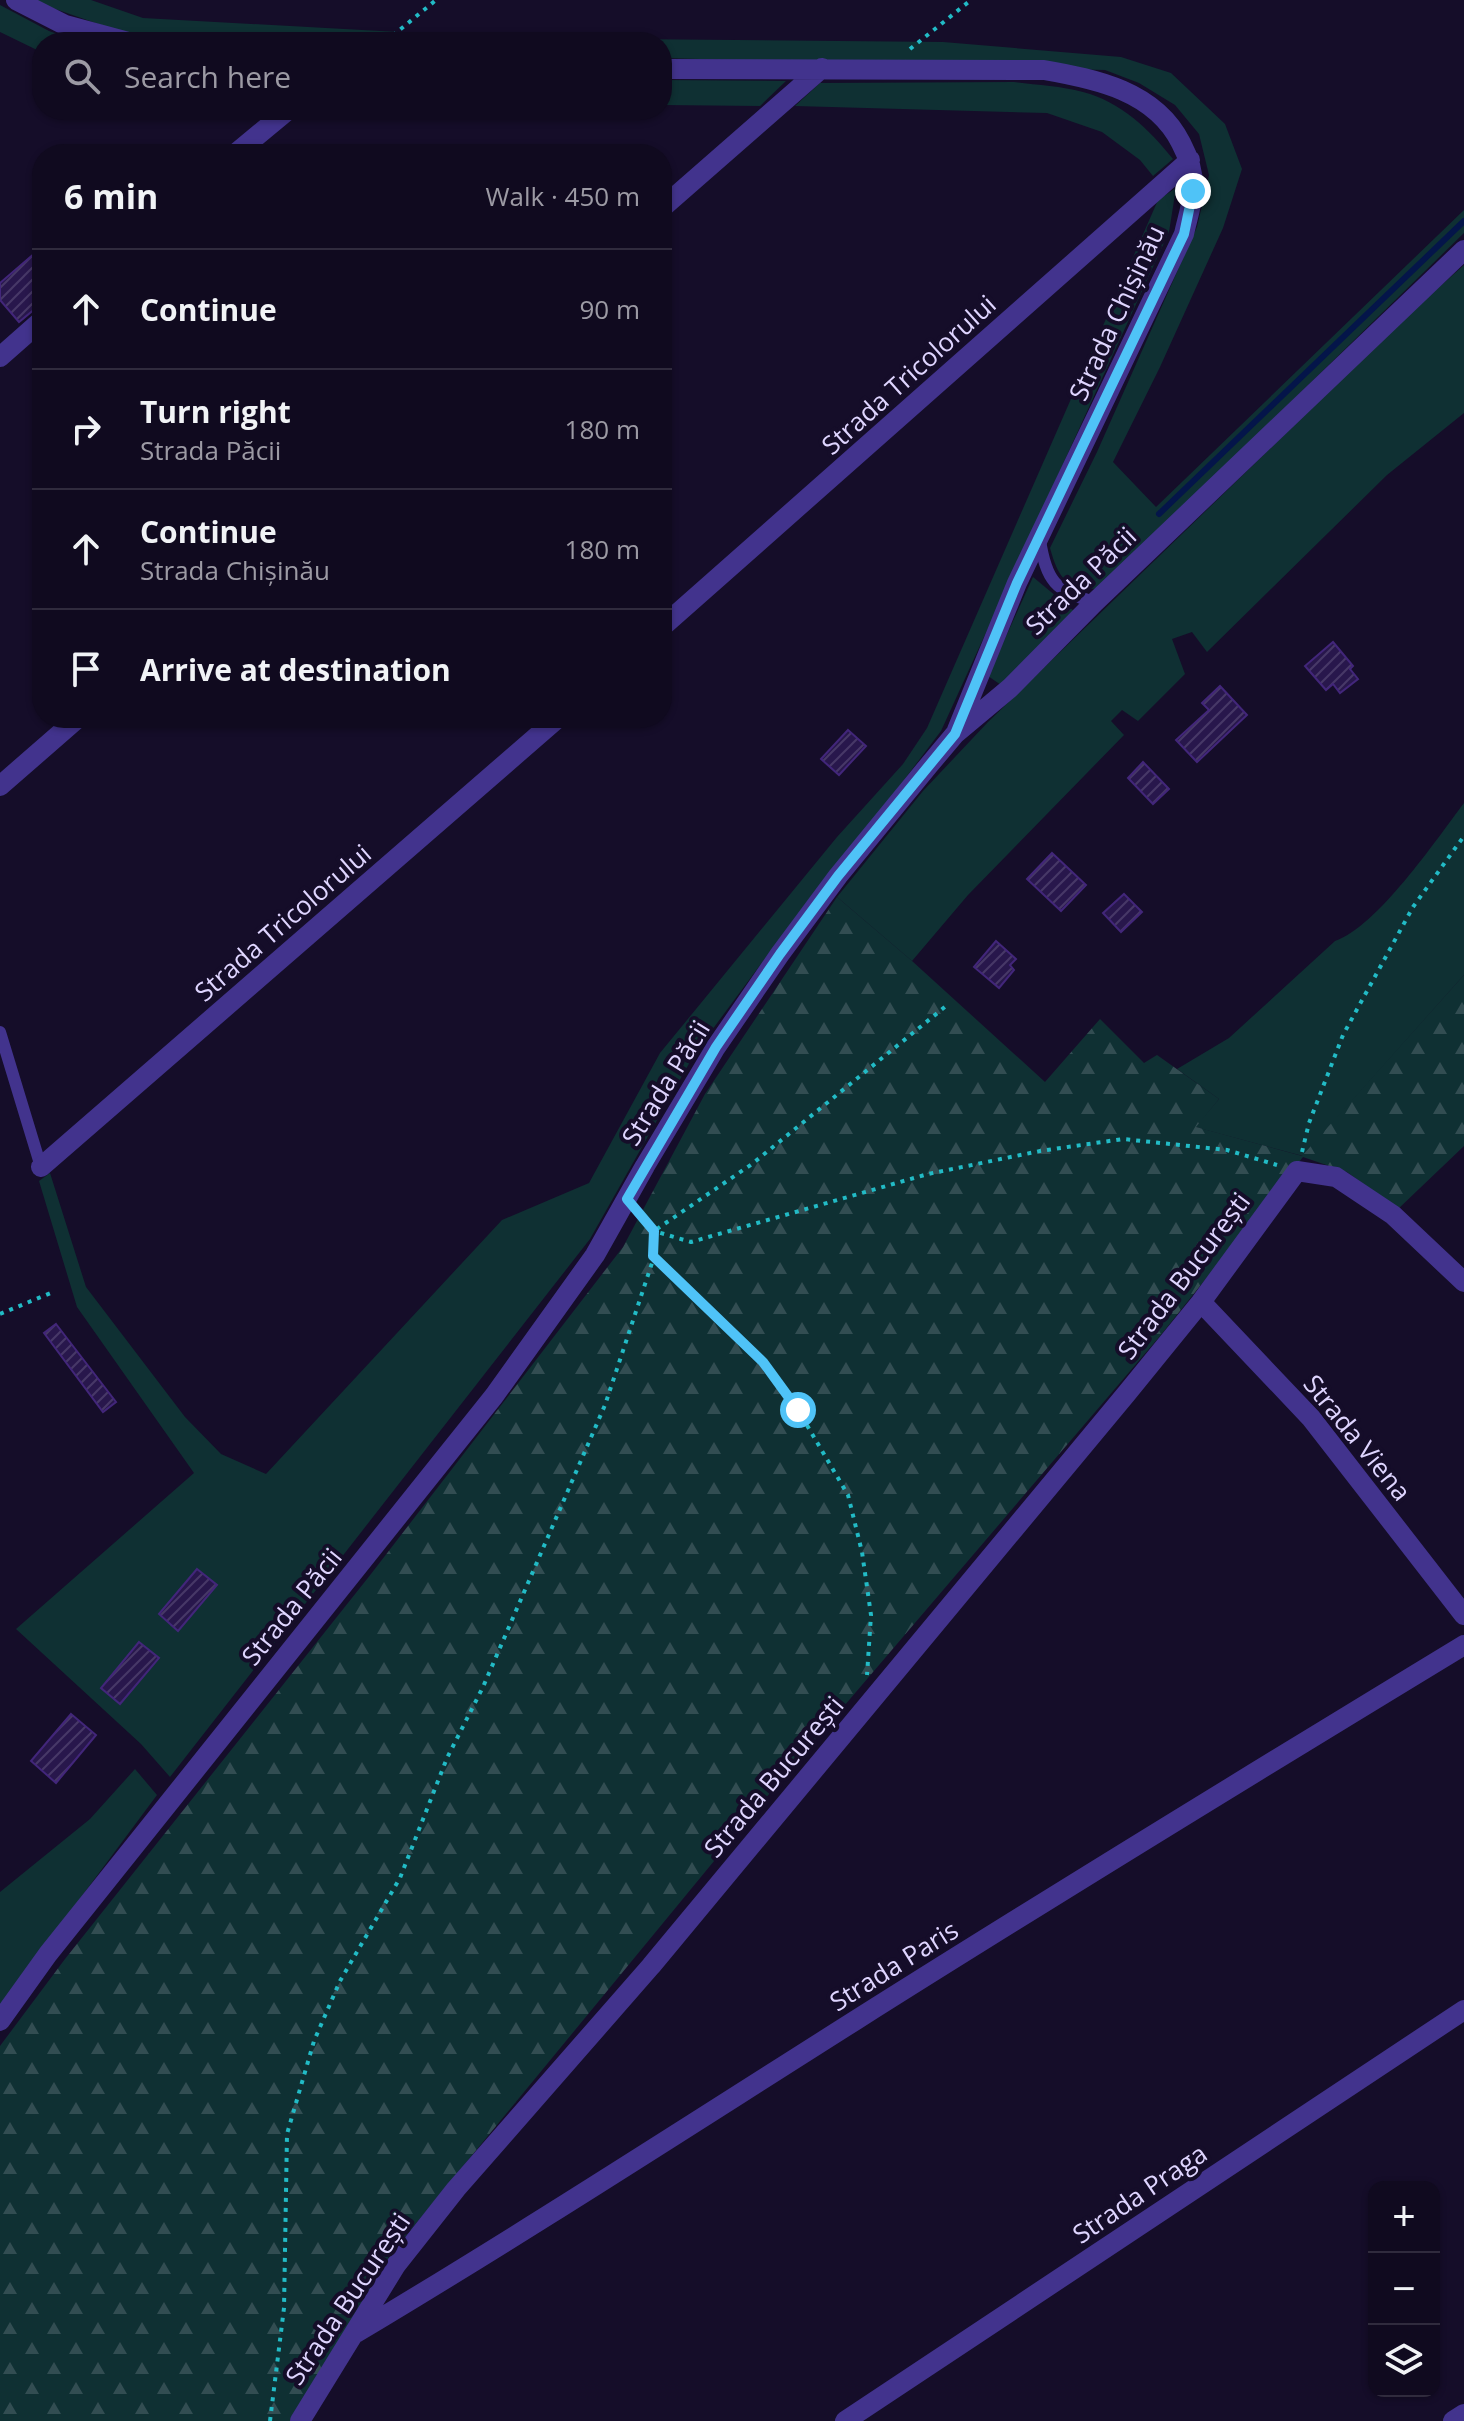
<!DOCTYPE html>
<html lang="en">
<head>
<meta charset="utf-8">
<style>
  :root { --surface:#100a1f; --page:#191328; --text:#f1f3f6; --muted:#9c9aa4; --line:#302b3d }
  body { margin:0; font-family:"Open Sans",sans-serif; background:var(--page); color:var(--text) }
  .controls { position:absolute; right:24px; bottom:24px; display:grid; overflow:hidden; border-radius:16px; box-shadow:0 2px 6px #0004 }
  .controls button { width:72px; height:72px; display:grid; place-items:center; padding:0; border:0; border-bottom:2px solid var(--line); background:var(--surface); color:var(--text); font:40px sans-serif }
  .stop { position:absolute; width:24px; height:24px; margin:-18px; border:6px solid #4fc3f7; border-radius:50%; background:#fff }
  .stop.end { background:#4fc3f7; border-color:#fff; box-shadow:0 2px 8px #0008 }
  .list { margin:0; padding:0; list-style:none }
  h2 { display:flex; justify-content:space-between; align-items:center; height:104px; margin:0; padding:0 32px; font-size:34px }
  h2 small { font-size:26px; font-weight:400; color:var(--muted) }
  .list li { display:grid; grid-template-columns:52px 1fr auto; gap:24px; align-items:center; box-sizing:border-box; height:120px; padding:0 32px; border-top:2px solid var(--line) }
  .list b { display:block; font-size:30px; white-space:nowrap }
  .list p { margin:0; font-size:26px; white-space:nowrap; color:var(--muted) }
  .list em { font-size:26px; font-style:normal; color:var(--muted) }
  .icon { flex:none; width:44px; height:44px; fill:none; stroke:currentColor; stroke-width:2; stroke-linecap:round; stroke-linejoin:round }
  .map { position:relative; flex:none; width:1464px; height:2421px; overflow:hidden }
  .search { position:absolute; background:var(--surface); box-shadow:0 2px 6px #0004; left:32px; top:32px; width:640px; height:88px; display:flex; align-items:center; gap:20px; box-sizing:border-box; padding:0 28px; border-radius:32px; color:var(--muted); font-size:30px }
  .panel { position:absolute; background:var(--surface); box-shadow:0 2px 6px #0004; left:32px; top:144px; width:640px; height:584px; border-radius:32px }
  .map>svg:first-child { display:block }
  .green { fill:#0f3033 }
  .forest { fill:url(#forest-firs) }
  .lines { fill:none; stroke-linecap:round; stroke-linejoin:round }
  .stream { stroke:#04154a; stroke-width:6 }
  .building { fill:url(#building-hatch); stroke:#42267a; stroke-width:2 }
  .path { stroke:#22bbc6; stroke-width:4; stroke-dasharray:4 6; stroke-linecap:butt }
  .lane { stroke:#42338d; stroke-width:12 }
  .street { stroke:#42338d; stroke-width:20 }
  .route { stroke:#4fc3f7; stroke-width:10 }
  .labels { text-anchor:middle; stroke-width:8; stroke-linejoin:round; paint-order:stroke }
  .street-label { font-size:26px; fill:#dfd5ff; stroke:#150d29 }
</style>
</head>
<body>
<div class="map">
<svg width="1464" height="2421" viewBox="0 0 1464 2421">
  <defs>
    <pattern id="forest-firs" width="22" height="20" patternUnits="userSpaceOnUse" patternTransform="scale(2)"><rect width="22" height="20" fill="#0f3033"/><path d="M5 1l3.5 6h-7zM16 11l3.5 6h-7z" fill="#324d52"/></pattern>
    <pattern id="building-hatch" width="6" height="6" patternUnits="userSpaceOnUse" patternTransform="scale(2)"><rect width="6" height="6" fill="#28174c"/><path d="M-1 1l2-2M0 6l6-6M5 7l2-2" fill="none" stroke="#473867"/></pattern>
  </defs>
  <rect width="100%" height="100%" fill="#150d29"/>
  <path class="green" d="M35 0H91L143 18 507 38 943 42 1121 57 1171 73 1225 124 1242 169 1223 228 1160 367 1113 462 1156 507 1464 210V233L1099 589C1066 588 1059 580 1050 548L1097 452 1197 227 1209 175 1199 134 1175 105 1139 83 1105 70 662 58V42H213L127 34 41 4Z
    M0 5 49 31 80 42H42V52L37 50 0 32Z
    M662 80 786 81 760 106 662 105Z
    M1014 82C1037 85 1061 86 1083 92 1121 102 1149 129 1173 159L1153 176 1140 160 1102 132 1047 113 795 106 820 83Z
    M1176 188 1169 232 941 731 885 805 823 880 695 1053 590 1239 170 1777 141 1744 16 1629 194 1473 77 1307 39 1181 50 1173 86 1287 185 1417 221 1454 266 1474 502 1220 589 1183 660 1053 837 837 903 764 927 728 1158 200Z
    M1464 265V413L1387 475 1207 652 1192 632 1172 639 1185 674 1138 721 1122 710 1111 721 1124 735 968 895 912 961 837 897 923 791 988 722 1409 314Z
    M1033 577 1074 611 1001 685 988 676Z
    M1464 803V975L1303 1156 1195 1127 1219 1099 1177 1069 1229 1038 1335 941C1377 927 1436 840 1464 803Z
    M135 1769 157 1795 0 2006V1892L90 1819Z"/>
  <path class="forest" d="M837 897 912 961 1045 1082 1100 1019 1144 1063 1157 1055 1219 1099 1196 1127 1302 1156 1464 975V1146L1398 1209 1347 1172 1303 1157 1160 1336 774 1788 390 2255 290 2421H0V2046L65 1959 371 1574 623 1247 705 1094Z"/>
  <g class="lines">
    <path class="stream" d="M1159 514 1464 221"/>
  </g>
  <path class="building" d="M42 247V303L19 322 0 300V283Z
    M1333 642 1353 666 1350 669 1358 679 1340 693 1333 684 1326 690 1305 666Z
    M1220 686 1247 715 1197 762 1176 740 1209 710 1202 703Z
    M848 730 866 746 839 775 821 759Z
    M1143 762 1169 789 1153 804 1128 778Z
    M1052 853 1086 885 1061 911 1027 879Z
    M1124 894 1142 912 1121 932 1103 913Z
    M996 941 1016 959 1010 965 1014 970 999 988 974 967Z
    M56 1324 116 1402 103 1412 44 1333Z
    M197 1569 217 1585 178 1631 159 1614Z
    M139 1642 159 1658 120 1704 101 1688Z
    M71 1714 96 1735 56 1783 31 1761Z"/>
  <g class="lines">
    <path class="path" d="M385 42 436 0
      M910 49 971 0
      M1302 1152 1309 1123 1343 1035 1413 907 1464 836
      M639 1213 654 1231 691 1242 928 1174 1040 1151 1123 1139 1227 1150 1277 1165
      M653 1256 763 1362 798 1410 848 1495 862 1552 871 1615 867 1675
      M0 1314 53 1292
      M270 2421 284 2308 287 2134 314 2041 340 1981 400 1878 447 1758 483 1687 605 1405 652 1263 654 1231 752 1164 946 1006"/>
    <path class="lane" d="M1040 540C1046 580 1055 592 1095 602
      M0 1032 41 1167"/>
    <path class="street" d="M16 0 65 25 128 42
      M662 69 1044 70C1096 79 1155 91 1181 143 1189 158 1194 174 1193 191 1192 205 1187 220 1184 234L1017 583 957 730
      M235 154 288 110
      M662 208 822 68
      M0 357 42 320
      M662 627 1190 160
      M0 786 78 718
      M41 1167 558 718
      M1201 1302 1311 1418 1464 1615
      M0 2021 48 1954 494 1396 595 1255 645 1166 716 1047 780 954 838 876 929 765 955 734 1010 688 1095 602 1464 250
      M356 2333C525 2232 690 2125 856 2020 1057 1893 1260 1769 1464 1645
      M300 2421 396 2265 456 2189 651 1966 1127 1393 1201 1302 1297 1171 1336 1177 1393 1215 1464 1282
      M845 2421 1464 2010
      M1453 2421 1464 2414"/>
  </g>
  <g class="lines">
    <path class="route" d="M798 1410 763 1362 653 1256 654 1231 627 1199 716 1047 780 954 838 876 955 734 1017 583 1184 234 1193 191"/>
  </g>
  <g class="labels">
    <g class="street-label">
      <text transform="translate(1117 313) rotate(-65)" y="9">Strada Chișinău</text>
      <text transform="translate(909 375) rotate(-42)" y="9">Strada Tricolorului</text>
      <text transform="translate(1081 581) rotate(-44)" y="9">Strada Păcii</text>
      <text transform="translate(283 923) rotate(-41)" y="9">Strada Tricolorului</text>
      <text transform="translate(666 1083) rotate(-58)" y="9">Strada Păcii</text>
      <text transform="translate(1184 1276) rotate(-53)" y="9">Strada București</text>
      <text transform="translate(1357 1438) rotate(51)" y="9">Strada Viena</text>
      <text transform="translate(292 1607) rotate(-51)" y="9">Strada Păcii</text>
      <text transform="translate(774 1777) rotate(-50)" y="9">Strada București</text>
      <text transform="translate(894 1966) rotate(-32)" y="9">Strada Paris</text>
      <text transform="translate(1140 2194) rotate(-34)" y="9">Strada Praga</text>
      <text transform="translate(348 2299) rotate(-56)" y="9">Strada București</text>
    </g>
  </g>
</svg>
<div class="controls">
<button>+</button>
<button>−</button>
<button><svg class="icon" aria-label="layers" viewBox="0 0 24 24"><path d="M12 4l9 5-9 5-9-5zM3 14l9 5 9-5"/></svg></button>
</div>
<div class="stop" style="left:798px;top:1410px"></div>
<div class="stop end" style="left:1193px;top:191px"></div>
<div class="search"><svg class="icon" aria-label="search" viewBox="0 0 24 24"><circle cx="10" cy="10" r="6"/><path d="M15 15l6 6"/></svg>Search here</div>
<section class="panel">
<h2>6 min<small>Walk · 450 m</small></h2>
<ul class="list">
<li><svg class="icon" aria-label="ahead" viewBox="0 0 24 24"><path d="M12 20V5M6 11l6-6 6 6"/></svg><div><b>Continue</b></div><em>90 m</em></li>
<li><svg class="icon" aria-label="right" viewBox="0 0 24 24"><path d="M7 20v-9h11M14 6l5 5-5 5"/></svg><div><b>Turn right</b><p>Strada Păcii</p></div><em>180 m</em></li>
<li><svg class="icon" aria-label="ahead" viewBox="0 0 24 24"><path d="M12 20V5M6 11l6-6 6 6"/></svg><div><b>Continue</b><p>Strada Chișinău</p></div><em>180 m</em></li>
<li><svg class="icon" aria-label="arrive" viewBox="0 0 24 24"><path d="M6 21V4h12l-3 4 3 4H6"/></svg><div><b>Arrive at destination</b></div></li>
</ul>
</section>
</div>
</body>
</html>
